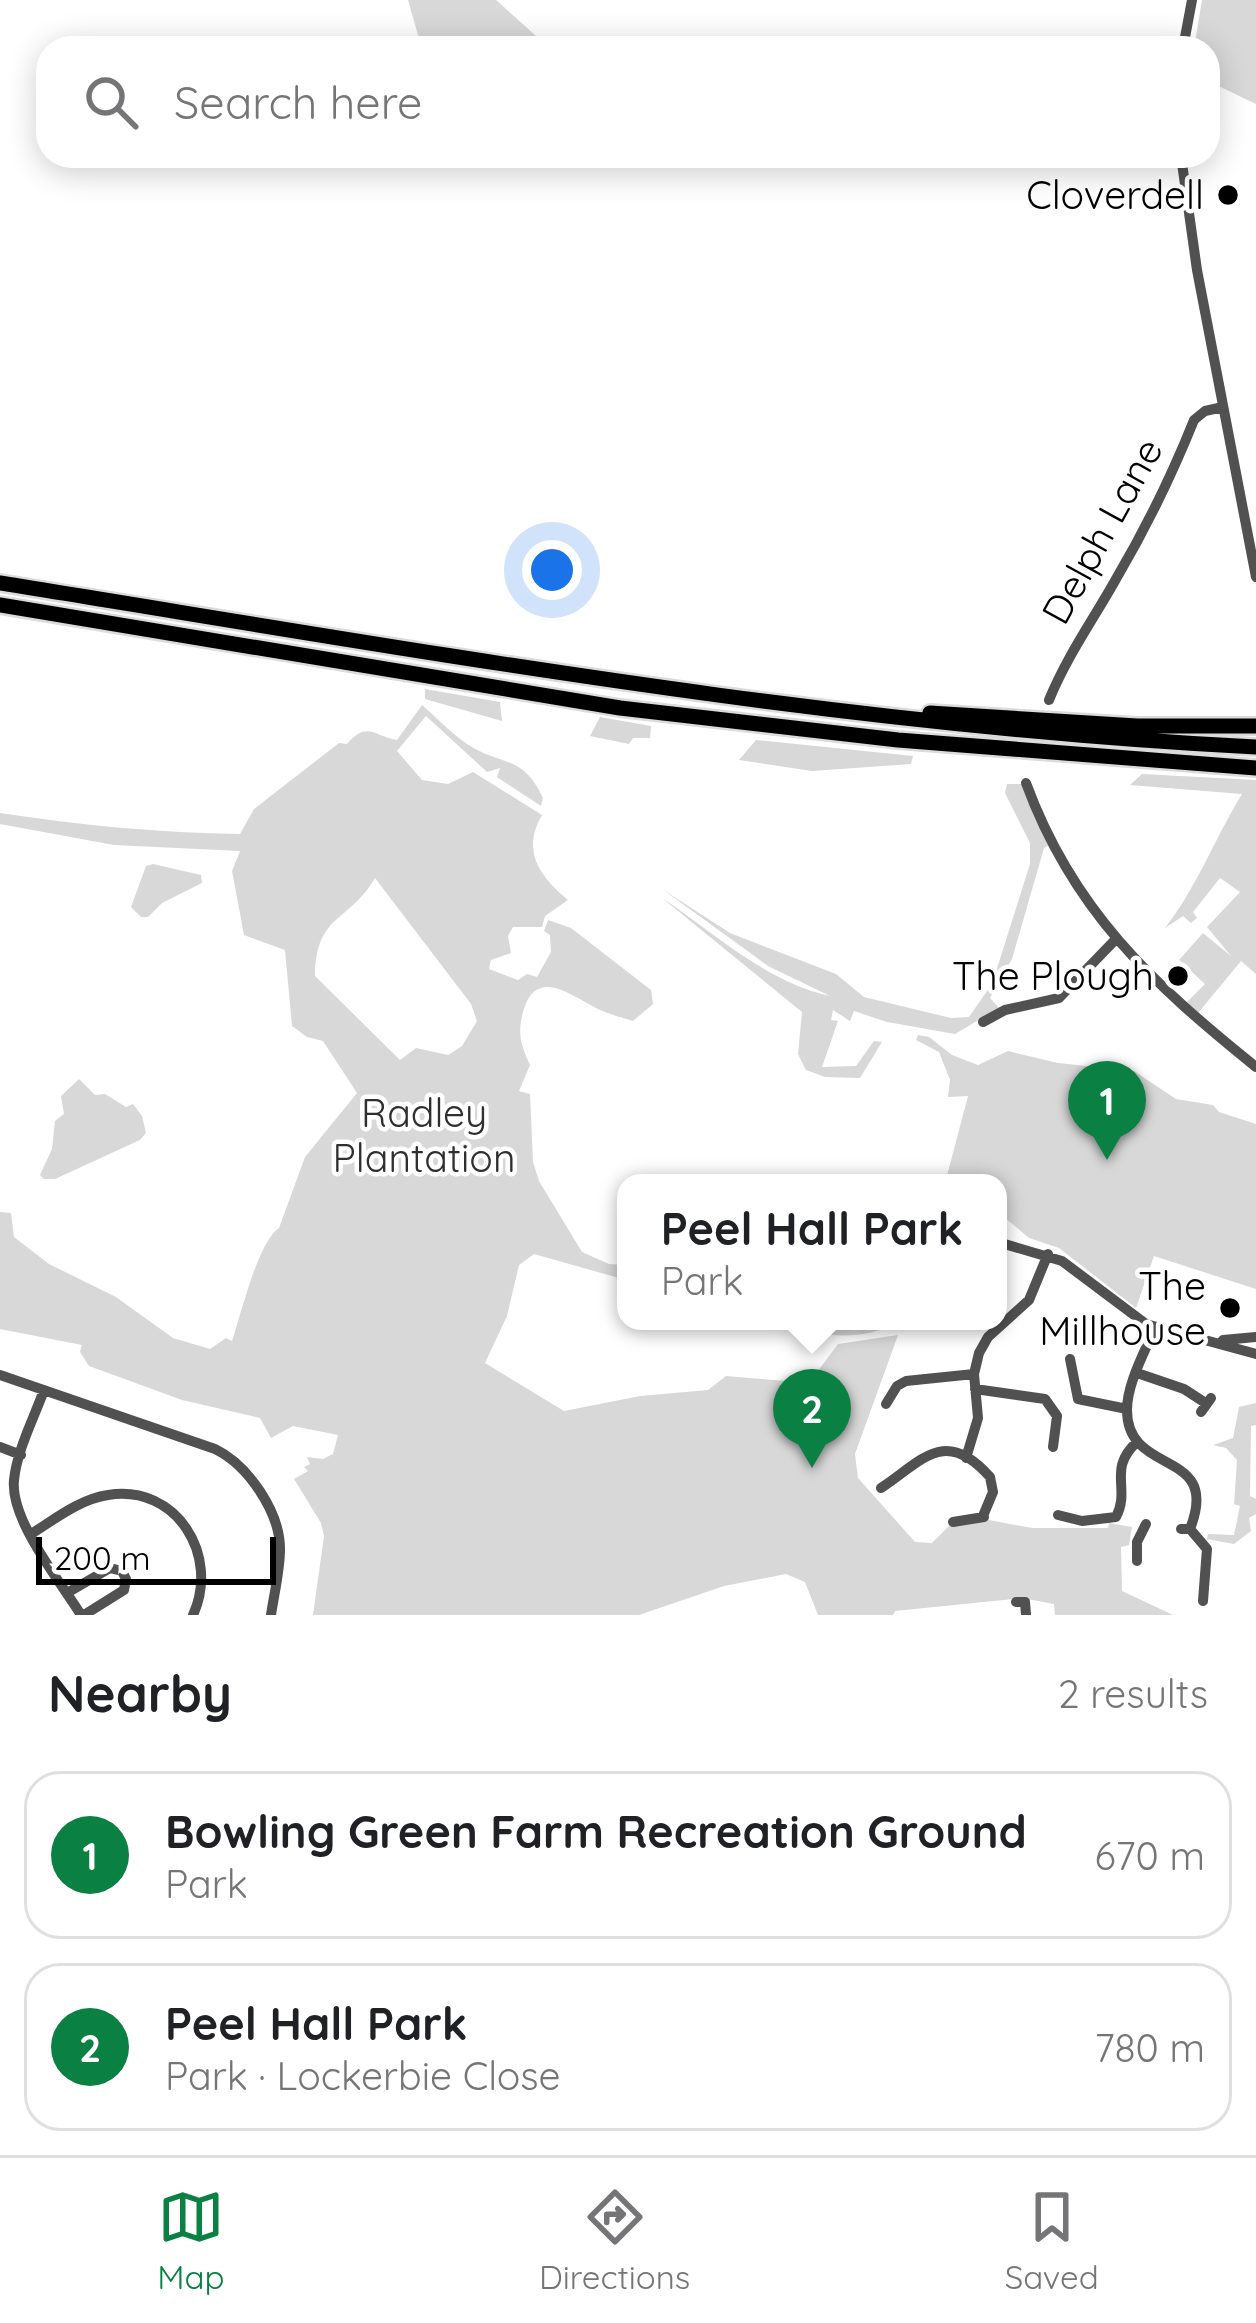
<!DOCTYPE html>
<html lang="en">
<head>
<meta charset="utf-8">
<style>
  :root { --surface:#fff; --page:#f6f6f6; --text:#202124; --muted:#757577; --line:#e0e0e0; --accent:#0b8043 }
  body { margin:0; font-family:Quicksand,sans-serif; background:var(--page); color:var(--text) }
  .scale { position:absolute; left:36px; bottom:30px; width:240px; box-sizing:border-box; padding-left:12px; border:6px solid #000; border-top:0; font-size:33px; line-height:42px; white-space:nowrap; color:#000; -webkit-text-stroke:9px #fff; paint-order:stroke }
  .you { position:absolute; left:552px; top:570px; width:42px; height:42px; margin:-30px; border:9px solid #fff; border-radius:50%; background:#1a73e8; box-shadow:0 0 0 18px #1a73e833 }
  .badge { display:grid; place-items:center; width:78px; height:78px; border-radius:50%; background:var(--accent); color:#fff; font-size:39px; font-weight:700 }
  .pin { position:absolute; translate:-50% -99px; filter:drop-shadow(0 3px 6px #0008) }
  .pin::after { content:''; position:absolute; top:63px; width:42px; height:36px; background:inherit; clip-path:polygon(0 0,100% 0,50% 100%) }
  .popup { position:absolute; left:617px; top:1174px; width:390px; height:156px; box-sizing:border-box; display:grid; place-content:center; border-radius:24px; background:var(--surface); filter:drop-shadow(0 3px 9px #0005); font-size:39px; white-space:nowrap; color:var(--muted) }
  .popup b { font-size:45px; color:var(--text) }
  .popup::after { content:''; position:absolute; left:50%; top:100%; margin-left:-24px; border:24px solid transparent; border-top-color:var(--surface) }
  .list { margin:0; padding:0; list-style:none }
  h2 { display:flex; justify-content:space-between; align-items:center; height:156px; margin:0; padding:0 48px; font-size:51px }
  h2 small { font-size:39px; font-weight:400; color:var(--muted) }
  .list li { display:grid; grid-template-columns:78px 1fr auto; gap:36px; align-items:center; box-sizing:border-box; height:168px; margin:0 24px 24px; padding:0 24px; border:3px solid var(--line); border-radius:36px }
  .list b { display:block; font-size:45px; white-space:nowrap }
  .list p { margin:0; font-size:39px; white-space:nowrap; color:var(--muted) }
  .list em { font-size:39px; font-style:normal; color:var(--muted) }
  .icon { flex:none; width:66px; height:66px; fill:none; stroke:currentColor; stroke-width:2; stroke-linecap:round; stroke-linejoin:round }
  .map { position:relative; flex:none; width:1256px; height:1615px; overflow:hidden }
  .search { position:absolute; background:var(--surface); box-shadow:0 6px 30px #0003; left:36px; right:36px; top:36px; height:132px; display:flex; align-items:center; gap:30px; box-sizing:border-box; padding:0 42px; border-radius:36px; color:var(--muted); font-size:45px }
  .sheet { height:540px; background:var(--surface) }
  nav { display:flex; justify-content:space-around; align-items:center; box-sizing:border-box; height:168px; border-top:3px solid var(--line); background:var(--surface); font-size:33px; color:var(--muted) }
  nav a { display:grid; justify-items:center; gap:6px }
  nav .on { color:var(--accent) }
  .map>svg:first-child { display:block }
  .green { fill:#d8d8d8; fill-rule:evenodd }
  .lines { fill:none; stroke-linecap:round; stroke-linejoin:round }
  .highway-casing { stroke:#dbdbdb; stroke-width:20 }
  .minor { stroke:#515151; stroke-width:10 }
  .highway { stroke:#000; stroke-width:15 }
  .poi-dot { fill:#000; stroke:#fff; stroke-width:4.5 }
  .labels { text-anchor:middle; stroke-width:9; stroke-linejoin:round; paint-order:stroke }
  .poi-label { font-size:39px; fill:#000; stroke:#fff; text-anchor:end }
  .street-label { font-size:39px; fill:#000; stroke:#fff }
  .park-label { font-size:39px; fill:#2f2f2f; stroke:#fff }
</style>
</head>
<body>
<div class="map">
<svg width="1256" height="1615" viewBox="0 0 1256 1615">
  <rect width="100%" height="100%" fill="#fff"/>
  <path class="green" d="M408 0H496L545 44 426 47 418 35Z
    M1202 0H1256V104L1208 81V48H1194Z
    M425 689 500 702 502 721 425 699Z
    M422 705C436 717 451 733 467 744 500 766 523 754 543 798L541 806 497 777 500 768 487 772 426 716 397 751 422 780 448 784 473 772 542 815C521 851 540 877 568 900L545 916 542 927H513L508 936 511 953 491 960 489 969 518 980 527 974 537 977 551 952 550 935 544 931 548 920 571 928 651 990 653 1004 633 1021C621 1017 607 1014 596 1008 572 996 537 967 524 1009 517 1031 520 1044 530 1065L519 1091 530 1094 533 1162 539 1181 582 1252 609 1264 626 1265V1280L534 1254 519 1265 507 1316 485 1363 564 1411 640 1396 708 1390 726 1376 809 1383 838 1344 898 1335 855 1454 858 1478 915 1542 932 1543 952 1523 973 1517 1032 1528H1108L1109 1523 1132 1527 1129 1545 1121 1547 1122 1591 1173 1615H1055L1054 1604 1022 1598 895 1611 893 1615H818L805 1582 786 1574 724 1586 639 1615H313L324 1536 321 1523 294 1479 308 1471 304 1467 310 1464 307 1457 323 1459 333 1454 338 1435 293 1426 271 1438 260 1418 182 1400 89 1366 80 1352 82 1345 0 1329V1212L11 1213 14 1237 49 1264 116 1297 173 1338 210 1349 226 1338 232 1341C241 1314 258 1242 279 1228L305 1157 357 1093 323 1041 307 1037 292 1026 285 950 244 935 232 871 240 851 114 845 0 824V813C80 825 159 833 240 834L254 809 339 743 347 744C368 720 374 737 397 740ZM375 878 471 1004 477 1021 462 1046 448 1055 416 1048 400 1060 315 976C316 913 349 923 375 878Z
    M600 717 651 726 650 738H633L629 744 590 736Z
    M756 740 913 756 911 764 812 771 739 760Z
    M1142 774 1256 780V974L1241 961 1198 1013 1187 1002 1205 984 1179 960 1203 933 1231 956 1207 927 1240 892 1220 878 1193 912 1197 918 1191 923 1183 916 1165 928C1197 887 1215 838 1242 794L1130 785Z
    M1007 784H1025L1051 844 1044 848 1012 959 990 998 999 1008 955 1034 887 1022 854 1011 850 1021 833 1010 831 1020 838 1021 822 1067 856 1066 874 1041 882 1042 860 1078 825 1077 806 1070 798 1054 802 1012 662 898C715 933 767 983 830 996L768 966 662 889 730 933 836 974 864 997 951 1018 969 1017 992 984 1030 864V843L1005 793Z
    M153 864 201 875 202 883 162 903 148 917H141L131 907 146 866Z
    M918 1035 929 1037 952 1055 978 1065 1008 1051 1058 1063 1134 1071 1176 1099 1213 1105 1219 1112 1256 1124V1289L1154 1256 1136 1308 1059 1248 1029 1238 998 1212V1183H945L968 1096 948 1097 950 1080 939 1052 916 1040Z
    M79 1079 95 1095 105 1094 126 1107 133 1104 142 1116 146 1133 140 1140 55 1179H44L40 1175 52 1149 55 1121 64 1114 61 1096Z
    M743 1321H894C866 1349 780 1329 743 1321Z
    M1256 1403V1425L1251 1426 1250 1496 1256 1499V1514L1249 1518 1251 1531 1234 1544 1207 1539 1208 1534 1234 1535 1240 1506 1234 1504 1237 1460 1226 1448 1213 1445 1233 1438 1239 1407Z"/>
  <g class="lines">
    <g class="highway-casing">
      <path id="highway" d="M0 583C418 650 833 726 1256 747
        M0 605 620 708 898 740 1256 768
        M930 713 1137 726H1256"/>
    </g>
    <path class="minor" d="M1183 48 1192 0
      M1181 156 1197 270 1256 577
      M1049 700C1067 656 1093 620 1116 579 1146 528 1172 475 1194 420L1205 411 1223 407
      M1026 783C1073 911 1152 983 1256 1067
      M983 1022 1005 1010 1059 998 1115 940
      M998 1242 1062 1261 1146 1324 1256 1354
      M1155 1327C1145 1352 1127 1383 1127 1410 1127 1478 1222 1447 1190 1529H1181
      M1223 1340 1256 1337
      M1070 1359 1078 1399 1127 1409
      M1137 1373 1184 1389 1204 1402
      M0 1375 215 1449C248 1465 280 1512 280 1549 280 1571 274 1594 271 1615
      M975 1389 1045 1399 1057 1416 1053 1447
      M44 1390C34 1418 17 1450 14 1480 10 1520 60 1581 81 1615
      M886 1404 897 1386 906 1381 974 1374
      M1201 1412 1211 1398
      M0 1447 21 1455
      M966 1458 978 1418 974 1374 979 1353 988 1337 1029 1300 1048 1254
      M881 1488C922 1461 945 1426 990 1477L993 1492 983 1516
      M1058 1515 1082 1521 1116 1517C1131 1489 1107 1469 1137 1442
      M953 1522 984 1517
      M1190 1529 1207 1549 1203 1601
      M31 1534C55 1519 80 1499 108 1495 177 1484 220 1556 193 1615
      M1137 1561V1542L1146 1524
      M67 1593 110 1568 122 1571 126 1579 124 1590 84 1615
      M1016 1602H1025L1026 1615"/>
    <use href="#highway" class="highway"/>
  </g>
  <g class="poi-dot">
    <circle cx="1228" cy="195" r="12"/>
    <circle cx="1178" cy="976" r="12"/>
    <circle cx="1230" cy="1308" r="12"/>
  </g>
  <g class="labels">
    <g class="poi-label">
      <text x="1204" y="209">Cloverdell</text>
      <text x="1154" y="990">The Plough</text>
      <text x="1206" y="1300">The<tspan x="1206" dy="45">Millhouse</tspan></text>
    </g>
    <g class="street-label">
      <text transform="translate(1102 531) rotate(-61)" y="14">Delph Lane</text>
    </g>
    <g class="park-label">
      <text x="424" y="1127">Radley<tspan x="424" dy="45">Plantation</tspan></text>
    </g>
  </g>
</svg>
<div class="scale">200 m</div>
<div class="you"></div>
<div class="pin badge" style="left:1107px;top:1160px">1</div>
<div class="pin badge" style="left:812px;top:1468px">2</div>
<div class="popup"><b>Peel Hall Park</b>Park</div>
<div class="search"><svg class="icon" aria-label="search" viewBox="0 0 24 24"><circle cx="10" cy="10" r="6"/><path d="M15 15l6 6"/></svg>Search here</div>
</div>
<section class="sheet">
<h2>Nearby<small>2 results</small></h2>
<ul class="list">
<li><span class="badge">1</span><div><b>Bowling Green Farm Recreation Ground</b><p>Park</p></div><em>670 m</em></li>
<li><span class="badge">2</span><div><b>Peel Hall Park</b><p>Park · Lockerbie Close</p></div><em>780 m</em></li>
</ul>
</section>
<nav>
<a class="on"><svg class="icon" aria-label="map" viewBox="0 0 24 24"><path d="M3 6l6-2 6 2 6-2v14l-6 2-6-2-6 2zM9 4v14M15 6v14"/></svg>Map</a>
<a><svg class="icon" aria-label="directions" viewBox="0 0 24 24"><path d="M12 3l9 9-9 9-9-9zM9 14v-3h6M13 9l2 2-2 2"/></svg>Directions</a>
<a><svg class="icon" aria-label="saved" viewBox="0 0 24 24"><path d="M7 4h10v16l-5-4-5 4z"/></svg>Saved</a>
</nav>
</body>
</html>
